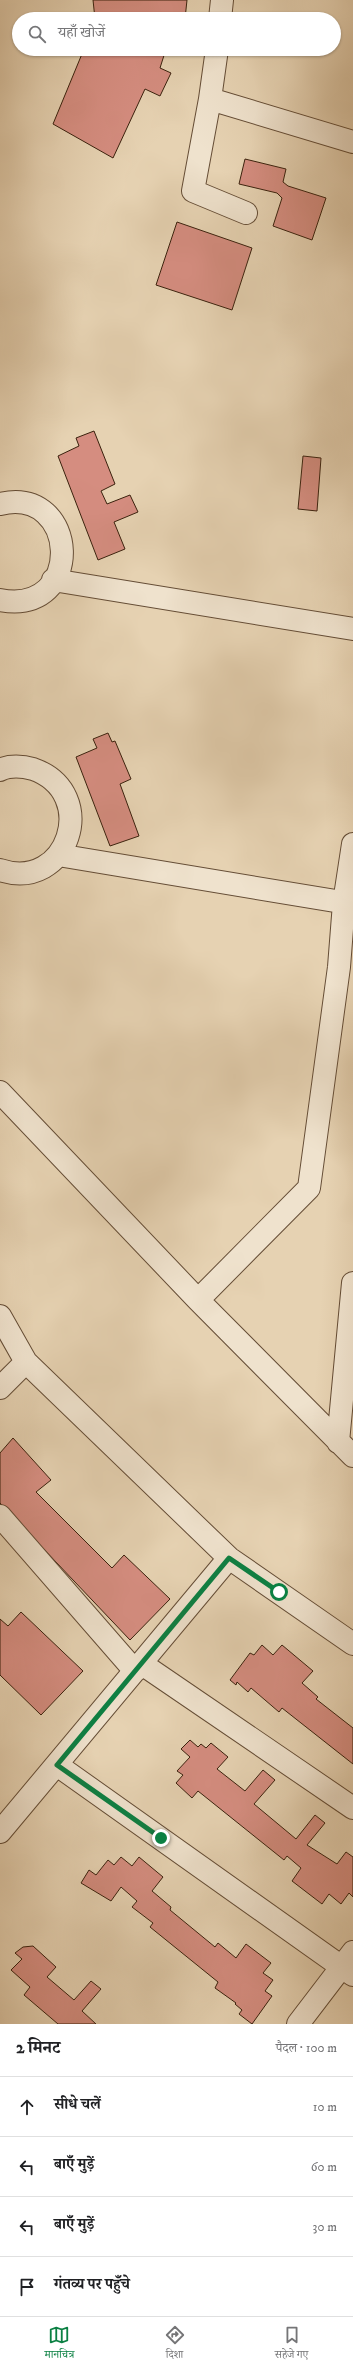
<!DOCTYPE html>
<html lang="hi">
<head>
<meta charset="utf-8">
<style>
  :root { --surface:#fff; --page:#f2f2f2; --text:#202124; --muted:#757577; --line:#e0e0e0; --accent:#0b8043 }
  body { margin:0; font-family:"IM FELL DW Pica","Noto Serif Devanagari",serif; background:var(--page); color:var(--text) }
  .stop { position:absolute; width:12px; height:12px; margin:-9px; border:3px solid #0b8043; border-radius:50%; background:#fff }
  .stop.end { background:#0b8043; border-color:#fff; box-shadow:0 1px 4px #0008 }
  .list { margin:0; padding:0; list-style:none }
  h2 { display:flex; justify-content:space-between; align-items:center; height:52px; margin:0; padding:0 16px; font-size:17px }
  h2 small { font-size:13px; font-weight:400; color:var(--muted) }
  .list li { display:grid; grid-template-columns:26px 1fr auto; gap:12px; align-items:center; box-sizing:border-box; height:60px; padding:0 16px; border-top:1px solid var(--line) }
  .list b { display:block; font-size:15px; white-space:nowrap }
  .list em { font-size:13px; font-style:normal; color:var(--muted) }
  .icon { flex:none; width:22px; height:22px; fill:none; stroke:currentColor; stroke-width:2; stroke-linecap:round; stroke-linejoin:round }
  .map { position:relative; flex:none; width:353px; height:2024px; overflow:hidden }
  .search { position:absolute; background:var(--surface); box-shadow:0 1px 3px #0004; left:12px; right:12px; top:12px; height:44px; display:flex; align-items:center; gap:10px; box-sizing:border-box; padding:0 14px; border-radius:22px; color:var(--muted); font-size:15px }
  .sheet { height:292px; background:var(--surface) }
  nav { display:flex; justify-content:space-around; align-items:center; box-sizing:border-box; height:56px; border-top:1px solid var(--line); background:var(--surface); font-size:11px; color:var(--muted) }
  nav a { display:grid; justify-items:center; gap:2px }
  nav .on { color:var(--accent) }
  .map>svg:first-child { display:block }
  .building { fill:#d58d80; stroke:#3a210d }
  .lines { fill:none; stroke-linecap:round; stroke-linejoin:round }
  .minor-casing { stroke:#654d36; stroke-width:24 }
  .minor { stroke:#efe2cd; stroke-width:22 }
  .route { stroke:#0b8043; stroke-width:5 }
</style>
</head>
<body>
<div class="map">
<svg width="353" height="2024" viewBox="0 0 353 2024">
  <rect width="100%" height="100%" fill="#e6d2b2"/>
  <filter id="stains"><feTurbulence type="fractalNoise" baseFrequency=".005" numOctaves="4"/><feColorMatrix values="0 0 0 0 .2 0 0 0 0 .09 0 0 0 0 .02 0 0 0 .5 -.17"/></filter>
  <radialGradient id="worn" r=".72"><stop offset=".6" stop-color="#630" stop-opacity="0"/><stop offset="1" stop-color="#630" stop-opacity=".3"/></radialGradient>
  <path class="building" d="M93 0H187L185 19H95Z
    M84 49H166L160 68 171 73 160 96 145 89 113 158 53 124Z
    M245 159 286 169 283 182 288 186 326 198 312 240 273 226 282 198 277 193 239 184Z
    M177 222 252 248 232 310 156 285Z
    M94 431 115 484 101 491 107 504 130 495 138 512 114 522 125 549 98 560 58 456 79 446 76 438Z
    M303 456 321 458 317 511 298 509Z
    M108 733 112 742 115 741 131 779 120 784 139 836 110 846 76 757 97 748 93 739Z
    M13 1438 51 1480 36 1492 112 1568 124 1555 170 1599 130 1640 0 1503V1453Z
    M21 1612 83 1671 41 1715 0 1675V1619L8 1626Z
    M262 1645 273 1655 282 1645 313 1671 302 1683 318 1697 316 1699 353 1728V1764L282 1708 279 1712 251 1688 248 1692 237 1682 236 1685 230 1680 250 1653 254 1655Z
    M190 1740 198 1747 201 1744 206 1748 211 1743 228 1757 217 1769 245 1791 263 1770 275 1780 254 1804 296 1839 315 1815 325 1823 307 1845 337 1864 346 1852 353 1857V1897L349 1893 341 1904 329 1894 322 1904 292 1881 301 1868 287 1856 284 1860 198 1791 192 1798 176 1783 183 1775 177 1771 190 1757 181 1749Z
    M121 1857 132 1866 139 1857 163 1877 152 1891 171 1907 170 1910 215 1947 218 1943 236 1958 246 1944 271 1963 263 1973 273 1980 265 1991 272 1996 252 2024 239 2014 242 2010 235 2004 236 2003 215 1988 218 1982 150 1927 153 1923 132 1907 137 1901 121 1887 111 1901 81 1883 89 1870 96 1875 108 1860 114 1865Z
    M33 1946 56 1967 47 1977 74 2000 91 1981 101 1989 82 2011 96 2024H58L24 1995 30 1987 11 1970 22 1959 15 1953 23 1947Z"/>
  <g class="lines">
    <g class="minor-casing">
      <path id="minor" d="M220 19 222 0
        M217 49 210 99 353 142
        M210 99 193 191 246 213
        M0 504C79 485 86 616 0 600
        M53 580 353 629
        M0 770C9 765 23 766 33 769 101 793 68 893 0 870
        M58 855 353 904
        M0 1092 198 1300 353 1456
        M198 1300 309 1188 339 967 344 903 353 844
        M0 1316 26 1362 229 1558 353 1644
        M0 1388 26 1362
        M338 1442 353 1283
        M0 1516 135 1671
        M142 1664 353 1808
        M57 1765 353 1975
        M0 1832 229 1558
        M298 2024 353 1952"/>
    </g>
    <use href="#minor" class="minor"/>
  </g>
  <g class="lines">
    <path class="route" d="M161 1838 57 1765 229 1558 279 1592"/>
  </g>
  <rect width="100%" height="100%" filter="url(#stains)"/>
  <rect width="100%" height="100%" fill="url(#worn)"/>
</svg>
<div class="stop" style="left:279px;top:1592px"></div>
<div class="stop end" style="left:161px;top:1838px"></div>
<div class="search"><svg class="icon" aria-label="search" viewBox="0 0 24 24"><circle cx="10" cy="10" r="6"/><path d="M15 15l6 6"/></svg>यहाँ खोजें</div>
</div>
<section class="sheet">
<h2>2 मिनट<small>पैदल · 100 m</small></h2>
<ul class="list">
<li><svg class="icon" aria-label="ahead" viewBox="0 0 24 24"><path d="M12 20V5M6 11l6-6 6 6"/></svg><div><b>सीधे चलें</b></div><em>10 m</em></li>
<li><svg class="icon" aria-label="left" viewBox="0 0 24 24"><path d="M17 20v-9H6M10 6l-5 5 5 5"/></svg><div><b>बाएँ मुड़ें</b></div><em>60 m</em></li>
<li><svg class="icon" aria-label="left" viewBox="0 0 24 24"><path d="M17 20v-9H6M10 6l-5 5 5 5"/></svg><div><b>बाएँ मुड़ें</b></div><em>30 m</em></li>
<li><svg class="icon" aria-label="arrive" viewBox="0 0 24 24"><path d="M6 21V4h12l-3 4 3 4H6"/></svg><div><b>गंतव्य पर पहुँचे</b></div></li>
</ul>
</section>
<nav>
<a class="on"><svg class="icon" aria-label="map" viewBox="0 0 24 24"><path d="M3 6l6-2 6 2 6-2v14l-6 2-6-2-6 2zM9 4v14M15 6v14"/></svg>मानचित्र</a>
<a><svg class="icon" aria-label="directions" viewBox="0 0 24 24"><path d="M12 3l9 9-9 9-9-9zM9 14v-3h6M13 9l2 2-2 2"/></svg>दिशा</a>
<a><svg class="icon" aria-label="saved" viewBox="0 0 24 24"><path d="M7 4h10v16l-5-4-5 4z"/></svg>सहेजे गए</a>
</nav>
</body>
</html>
